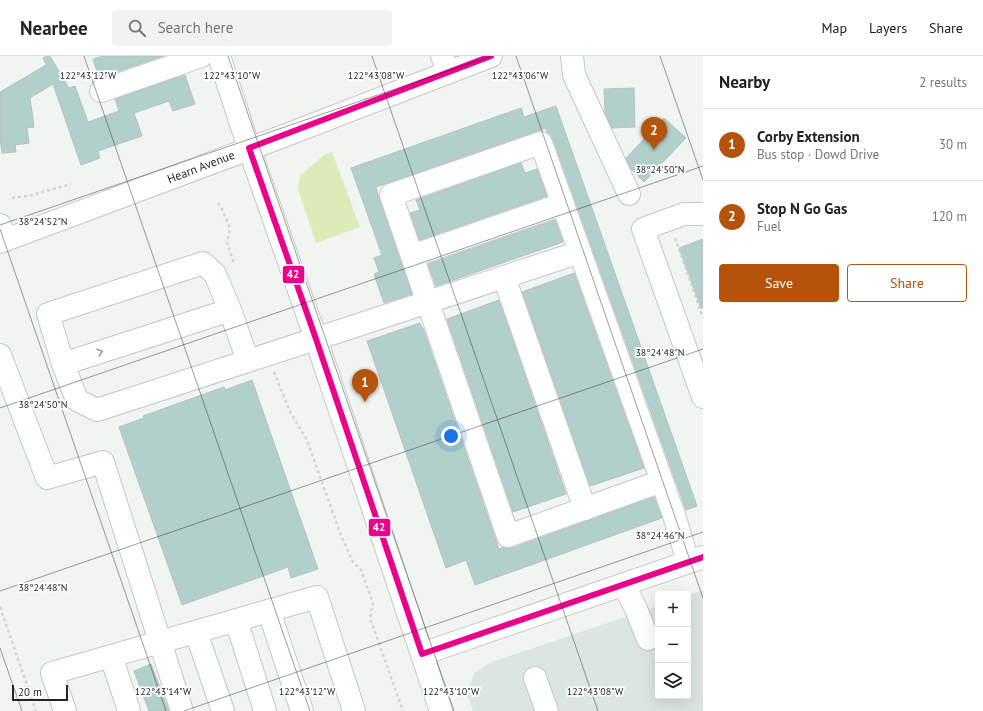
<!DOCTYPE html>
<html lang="en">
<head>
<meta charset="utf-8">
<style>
  :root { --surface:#fff; --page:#f2f2f2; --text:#202124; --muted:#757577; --line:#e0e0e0; --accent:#b45309 }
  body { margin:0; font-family:"PT Sans",sans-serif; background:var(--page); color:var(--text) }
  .controls { position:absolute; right:12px; bottom:12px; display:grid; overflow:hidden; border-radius:4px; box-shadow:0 4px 16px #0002 }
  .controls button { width:36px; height:36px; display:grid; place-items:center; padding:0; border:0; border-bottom:1px solid var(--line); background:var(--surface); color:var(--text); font:20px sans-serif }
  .scale { position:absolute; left:12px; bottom:10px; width:56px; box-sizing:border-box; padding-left:4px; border:2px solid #232624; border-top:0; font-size:11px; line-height:14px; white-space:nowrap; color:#232624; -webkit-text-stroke:3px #fff; paint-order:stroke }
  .you { position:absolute; left:451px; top:380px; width:14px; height:14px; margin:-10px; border:3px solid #fff; border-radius:50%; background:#1a73e8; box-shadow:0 0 0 6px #1a73e833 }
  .badge { display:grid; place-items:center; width:26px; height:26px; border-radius:50%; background:var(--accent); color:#fff; font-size:13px; font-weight:700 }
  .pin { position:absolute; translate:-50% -33px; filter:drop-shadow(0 1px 2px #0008) }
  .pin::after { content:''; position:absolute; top:21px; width:14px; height:12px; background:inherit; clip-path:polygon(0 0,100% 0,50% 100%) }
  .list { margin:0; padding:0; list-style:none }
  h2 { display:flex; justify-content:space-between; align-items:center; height:52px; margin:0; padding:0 16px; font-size:17px }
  h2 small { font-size:13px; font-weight:400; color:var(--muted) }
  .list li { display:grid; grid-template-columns:26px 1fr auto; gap:12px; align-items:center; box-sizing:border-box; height:72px; padding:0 16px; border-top:1px solid var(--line) }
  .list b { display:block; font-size:15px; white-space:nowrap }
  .list p { margin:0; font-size:13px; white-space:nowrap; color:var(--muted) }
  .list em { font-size:13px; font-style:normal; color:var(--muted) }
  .actions { display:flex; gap:8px; padding:12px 16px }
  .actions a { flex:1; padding:9px 0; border:1px solid var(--accent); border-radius:4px; text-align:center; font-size:14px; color:var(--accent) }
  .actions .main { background:var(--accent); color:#fff }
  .icon { flex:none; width:22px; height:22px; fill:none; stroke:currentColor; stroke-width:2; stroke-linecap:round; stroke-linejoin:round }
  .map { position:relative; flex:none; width:703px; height:655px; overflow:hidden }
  header { display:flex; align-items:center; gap:24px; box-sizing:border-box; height:56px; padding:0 20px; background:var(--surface); border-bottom:1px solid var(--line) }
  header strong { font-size:19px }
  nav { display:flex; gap:22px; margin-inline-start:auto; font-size:14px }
  .search { width:280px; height:36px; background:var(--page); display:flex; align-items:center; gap:10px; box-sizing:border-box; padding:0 14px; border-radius:4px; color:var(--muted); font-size:15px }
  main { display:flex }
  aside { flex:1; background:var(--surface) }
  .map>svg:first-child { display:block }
  .built { fill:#dce6e0 }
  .green { fill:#dcebb7 }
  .building { fill:#b2d0ca; stroke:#bbbfbd }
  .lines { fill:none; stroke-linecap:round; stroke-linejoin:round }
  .minor-casing { stroke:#c5c8c6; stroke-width:24 }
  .major-casing { stroke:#c5c8c6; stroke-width:24 }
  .path { stroke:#d2d3d3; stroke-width:2.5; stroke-dasharray:3 3; stroke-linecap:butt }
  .minor { stroke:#fdfefd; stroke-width:22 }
  .major { stroke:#fdfefd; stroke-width:22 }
  .bus-1-casing { stroke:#fff; stroke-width:9 }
  .bus-1 { stroke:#ea028c; stroke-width:6 }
  .oneway { stroke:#9b9d9b }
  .ticks { fill:none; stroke:#232624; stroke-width:1; stroke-opacity:0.45 }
  .labels { text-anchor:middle; stroke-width:3.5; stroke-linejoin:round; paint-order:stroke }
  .street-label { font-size:12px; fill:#232624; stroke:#fff }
  .ticks-label { font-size:10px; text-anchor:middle; fill:#232624; stroke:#fff; stroke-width:3.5; stroke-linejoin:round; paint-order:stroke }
  .line-badge { stroke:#fff; stroke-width:1.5 }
  .badge-label { font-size:11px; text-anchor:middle; font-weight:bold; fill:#fff }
</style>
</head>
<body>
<header>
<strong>Nearbee</strong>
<div class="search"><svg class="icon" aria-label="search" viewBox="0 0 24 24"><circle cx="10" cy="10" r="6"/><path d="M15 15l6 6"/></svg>Search here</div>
<nav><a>Map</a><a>Layers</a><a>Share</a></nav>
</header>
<main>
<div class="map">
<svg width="703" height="655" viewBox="0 0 703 655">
  <rect width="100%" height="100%" fill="#f0f5f2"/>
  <path class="built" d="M703 534V655H473L467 639 474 617 489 607 658 550V640H688V539Z"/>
  <path class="green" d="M332 96 360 171 316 187 298 133 300 120 324 99Z"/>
  <path class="building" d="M47 0H50L69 32 75 30 88 66 119 55 115 43 185 19 195 48 173 55 169 45 134 57 142 80 98 95 100 102 81 109 53 28 30 42 34 71 27 72 29 87 15 89 16 96 2 97 0 82V36L46 9 43 2Z
    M102 0H163L99 22 93 3Z
    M634 32 635 71 612 72 605 57 604 33Z
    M556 50 611 206 697 450 686 454 553 83 547 77 546 72 376 131 379 143 412 238 384 247 374 218 379 216 374 202 382 199 351 112 521 52 524 61Z
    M664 62 686 82 644 126 631 113 626 102Z
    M521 107 525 117 537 113 547 140 420 184 410 157 420 154 416 144Z
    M555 164 563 186 436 230 428 208Z
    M703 183V252H701L679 192Z
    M574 217 644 412 590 430 522 236Z
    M499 244 566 438 513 456 447 263Z
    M420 267 422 272H423L499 493 504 491 512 492 654 441 662 462 475 529 466 504 446 512 367 285Z
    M252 324 318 513 291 522 288 511 182 549 119 371 144 362 143 360 224 331 225 334Z
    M151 608 169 655H149L134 615Z"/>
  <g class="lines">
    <g class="minor-casing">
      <path id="minor" d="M219 0 249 92 316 283 441 655
        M442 0 448 16
        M572 0 574 19 629 138
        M101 35 201 0
        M703 158H684L643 173 703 341
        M0 169 5 184
        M580 196 541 87 391 139 508 480 662 425
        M412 200 563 148
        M504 221 585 453
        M0 299 47 422 103 406 182 655
        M248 305 230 254 215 218 203 207 48 258 63 308 77 344 97 354 343 274 580 196 674 459 688 506
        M63 308 230 254
        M624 529 636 553 648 583
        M269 555 302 655
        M236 564 265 655
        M196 576 223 655
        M422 598 703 501
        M111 600 129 655
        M535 622 547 655
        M65 655 52 617 317 541 354 655"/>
    </g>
    <g class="major-casing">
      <path id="major" d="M0 186 281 81 491 0"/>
    </g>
    <path class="path" d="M12 142 32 139 71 128
      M218 147 222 153 230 172 227 186 234 208
      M675 182 703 262
      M274 316 290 356 307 384 340 477 353 506 361 514 373 547 370 562 403 655
      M0 551 36 655"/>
    <use href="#minor" class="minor"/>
    <use href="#major" class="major"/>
    <g class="bus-1-casing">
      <path id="bus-1" d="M249 92 316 283 422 598
        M249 92 491 0
        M422 598 703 501"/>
    </g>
    <use href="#bus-1" class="bus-1"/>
  </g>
  <defs><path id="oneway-chevron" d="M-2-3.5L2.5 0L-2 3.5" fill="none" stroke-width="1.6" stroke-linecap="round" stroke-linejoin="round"/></defs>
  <use class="oneway" href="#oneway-chevron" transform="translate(100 296) rotate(-18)"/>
  <path class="ticks" d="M84 0 310 655M228 0 454 655M372 0 598 655M516 0 703 542M660 0 703 124M0 169 491 0M0 173 166 655M0 352 703 110M0 535 703 293M0 592 22 655M184 655 703 476"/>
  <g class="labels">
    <g class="street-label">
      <text transform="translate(201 111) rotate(-21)" y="4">Hearn Avenue</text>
    </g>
  </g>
  <g class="ticks-label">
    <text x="88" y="23">122°43'12"W</text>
    <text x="232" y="23">122°43'10"W</text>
    <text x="376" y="23">122°43'08"W</text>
    <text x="520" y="23">122°43'06"W</text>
    <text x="660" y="117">38°24'50"N</text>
    <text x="43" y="169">38°24'52"N</text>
    <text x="660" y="300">38°24'48"N</text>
    <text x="43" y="352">38°24'50"N</text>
    <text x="660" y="483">38°24'46"N</text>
    <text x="43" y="535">38°24'48"N</text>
    <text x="163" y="639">122°43'14"W</text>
    <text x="307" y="639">122°43'12"W</text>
    <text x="451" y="639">122°43'10"W</text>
    <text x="595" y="639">122°43'08"W</text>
  </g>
  <g class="line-badge">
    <rect x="282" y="209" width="23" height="19" rx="4" fill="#ea028c"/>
    <rect x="368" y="462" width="23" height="19" rx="4" fill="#ea028c"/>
  </g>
  <g class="badge-label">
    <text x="293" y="222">42</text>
    <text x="379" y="475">42</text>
  </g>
</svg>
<div class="controls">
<button>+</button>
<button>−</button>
<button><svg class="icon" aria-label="layers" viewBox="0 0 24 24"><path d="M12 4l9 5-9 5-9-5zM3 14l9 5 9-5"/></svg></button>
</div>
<div class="scale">20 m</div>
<div class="you"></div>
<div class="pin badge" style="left:365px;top:346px">1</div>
<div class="pin badge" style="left:654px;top:94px">2</div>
</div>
<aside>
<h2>Nearby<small>2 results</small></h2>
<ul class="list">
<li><span class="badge">1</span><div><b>Corby Extension</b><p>Bus stop · Dowd Drive</p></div><em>30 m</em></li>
<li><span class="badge">2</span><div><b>Stop N Go Gas</b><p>Fuel</p></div><em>120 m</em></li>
</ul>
<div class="actions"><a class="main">Save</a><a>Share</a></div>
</aside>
</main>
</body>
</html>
